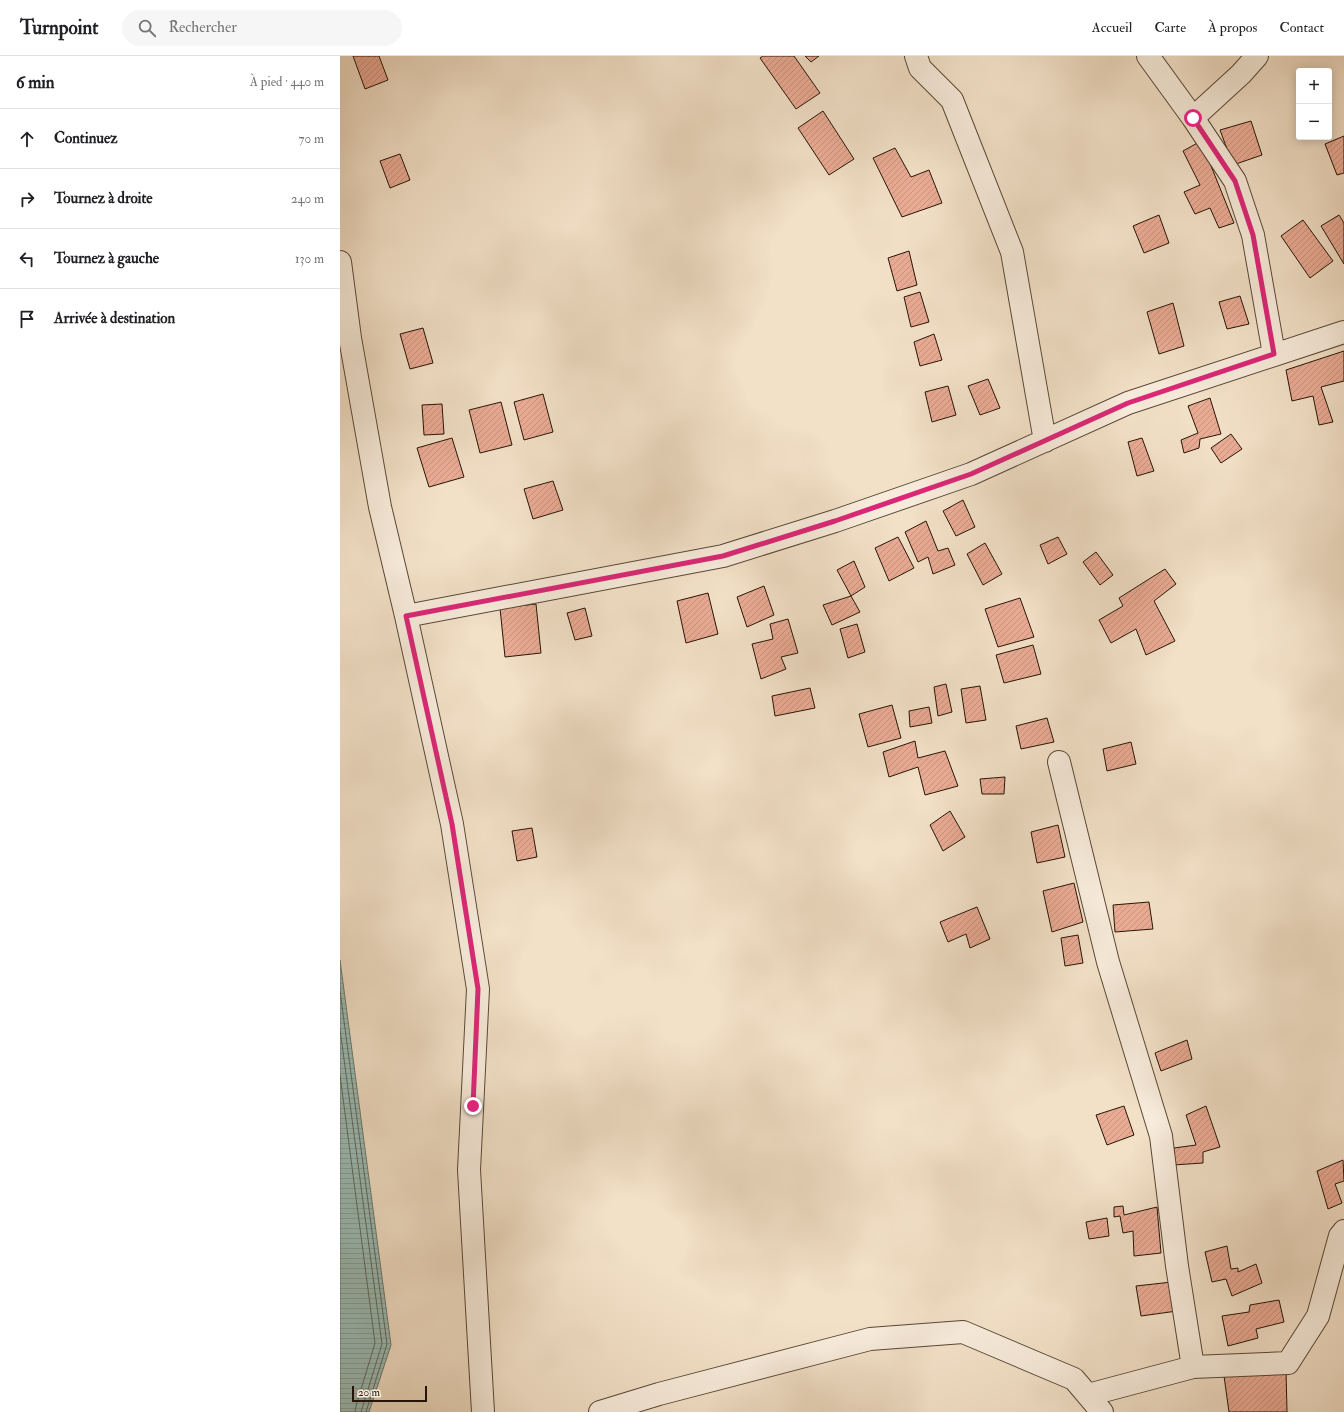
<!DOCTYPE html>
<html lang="fr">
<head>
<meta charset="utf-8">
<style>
  :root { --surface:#fff; --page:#f6f6f6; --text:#202124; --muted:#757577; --line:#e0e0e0 }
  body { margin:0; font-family:"IM FELL Double Pica",serif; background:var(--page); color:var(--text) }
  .controls { position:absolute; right:12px; top:12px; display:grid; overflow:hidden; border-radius:4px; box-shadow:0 2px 10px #0003 }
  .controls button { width:36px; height:36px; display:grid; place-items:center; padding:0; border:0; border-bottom:1px solid var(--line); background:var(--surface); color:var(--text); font:20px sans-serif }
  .scale { position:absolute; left:12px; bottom:10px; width:75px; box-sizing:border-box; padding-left:4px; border:2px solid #261506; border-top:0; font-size:11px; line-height:14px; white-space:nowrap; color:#261506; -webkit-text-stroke:3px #f7ebdb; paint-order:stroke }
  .stop { position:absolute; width:12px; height:12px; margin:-9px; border:3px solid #db2777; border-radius:50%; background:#fff }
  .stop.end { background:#db2777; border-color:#fff; box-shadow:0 1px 4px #0008 }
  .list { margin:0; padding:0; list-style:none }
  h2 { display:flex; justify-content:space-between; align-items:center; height:52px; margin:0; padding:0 16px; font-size:17px }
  h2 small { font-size:13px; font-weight:400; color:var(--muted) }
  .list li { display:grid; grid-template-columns:26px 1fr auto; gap:12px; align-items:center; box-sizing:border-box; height:60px; padding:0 16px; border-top:1px solid var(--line) }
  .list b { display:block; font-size:15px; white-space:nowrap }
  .list em { font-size:13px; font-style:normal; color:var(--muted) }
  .icon { flex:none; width:22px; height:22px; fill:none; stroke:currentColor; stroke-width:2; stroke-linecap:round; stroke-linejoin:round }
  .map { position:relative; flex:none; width:1004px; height:1356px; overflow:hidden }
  header { display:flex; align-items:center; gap:24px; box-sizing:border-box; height:56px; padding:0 20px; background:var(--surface); border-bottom:1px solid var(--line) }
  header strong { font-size:19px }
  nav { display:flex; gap:22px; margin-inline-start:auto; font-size:14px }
  .search { width:280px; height:36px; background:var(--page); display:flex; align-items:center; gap:10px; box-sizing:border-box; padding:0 14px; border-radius:22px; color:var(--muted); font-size:15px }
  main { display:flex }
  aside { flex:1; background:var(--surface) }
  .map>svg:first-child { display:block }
  .water { fill:url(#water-rules); stroke:#6c7a70 }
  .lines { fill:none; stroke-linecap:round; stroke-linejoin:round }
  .shore { stroke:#60695e; stroke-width:1 }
  .building { fill:url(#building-hatch); stroke:#261506 }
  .minor-casing { stroke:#594836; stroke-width:24 }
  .minor { stroke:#f7ebdb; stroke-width:22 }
  .route { stroke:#db2777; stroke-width:5 }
</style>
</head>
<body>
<header>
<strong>Turnpoint</strong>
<div class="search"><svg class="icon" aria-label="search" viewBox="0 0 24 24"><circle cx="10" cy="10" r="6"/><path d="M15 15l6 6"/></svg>Rechercher</div>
<nav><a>Accueil</a><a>Carte</a><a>À propos</a><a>Contact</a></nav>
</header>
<main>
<aside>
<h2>6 min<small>À pied · 440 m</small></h2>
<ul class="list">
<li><svg class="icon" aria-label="ahead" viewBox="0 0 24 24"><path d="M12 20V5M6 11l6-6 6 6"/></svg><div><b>Continuez</b></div><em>70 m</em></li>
<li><svg class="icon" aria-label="right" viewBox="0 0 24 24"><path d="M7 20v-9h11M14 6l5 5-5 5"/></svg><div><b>Tournez à droite</b></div><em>240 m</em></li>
<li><svg class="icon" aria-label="left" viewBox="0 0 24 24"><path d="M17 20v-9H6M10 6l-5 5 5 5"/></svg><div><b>Tournez à gauche</b></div><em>130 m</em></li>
<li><svg class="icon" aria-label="arrive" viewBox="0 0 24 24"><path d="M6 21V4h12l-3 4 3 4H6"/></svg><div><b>Arrivée à destination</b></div></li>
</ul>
</aside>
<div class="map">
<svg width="1004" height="1356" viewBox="0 0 1004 1356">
  <defs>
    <pattern id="water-rules" width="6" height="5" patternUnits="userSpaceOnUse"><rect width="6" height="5" fill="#9bbdb7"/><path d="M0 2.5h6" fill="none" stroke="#85a29c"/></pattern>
    <pattern id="building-hatch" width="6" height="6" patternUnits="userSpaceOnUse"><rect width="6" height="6" fill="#eaab95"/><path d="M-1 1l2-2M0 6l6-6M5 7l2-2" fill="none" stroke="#c9927f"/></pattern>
  </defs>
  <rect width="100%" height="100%" fill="#f2e0c7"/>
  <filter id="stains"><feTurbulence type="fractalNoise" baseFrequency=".005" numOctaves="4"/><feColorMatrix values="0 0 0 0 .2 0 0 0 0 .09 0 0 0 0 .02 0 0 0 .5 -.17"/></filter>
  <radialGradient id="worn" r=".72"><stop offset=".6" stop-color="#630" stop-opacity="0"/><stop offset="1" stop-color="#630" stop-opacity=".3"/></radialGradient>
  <path class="water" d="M0 904 51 1289 29 1356H0Z"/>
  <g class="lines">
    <path class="shore" d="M0 935 47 1288 26 1356
      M0 973 42 1288 21 1356
      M0 1019 35 1287 16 1350 15 1356"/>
  </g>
  <path class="building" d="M13 0H39L48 24 25 33Z
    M423 0H454L480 37 456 53 420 2Z
    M465 0H479L471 6Z
    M483 55 514 103 489 119 458 72Z
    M911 65 922 99 893 109 880 74Z
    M1004 80V117L997 119 985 88Z
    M861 85 894 167 879 172 870 152 855 158 844 136 860 129 843 95Z
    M555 92 571 121 589 114 602 147 562 161 533 102Z
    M60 98 70 124 50 132 40 105Z
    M819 159 829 187 804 197 793 170Z
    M999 159 1004 167V208L981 170Z
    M963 164 993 205 970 222 941 180Z
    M569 195 577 229 557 235 548 202Z
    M580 236 589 266 571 271 564 241Z
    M900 240 909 268 887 273 879 246Z
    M833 247 844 290 819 298 807 256Z
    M83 272 93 307 70 313 60 278Z
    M594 278 602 304 580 310 574 286Z
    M1004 295V325L981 331 993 366 979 369 973 340 952 345 946 314Z
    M648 323 660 352 640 359 628 330Z
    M608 330 616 359 592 366 585 336Z
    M203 338 213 376 184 384 174 346Z
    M870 342 881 378 860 383 859 392 844 397 841 384 858 377 848 350Z
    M161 346 172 389 140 397 129 354Z
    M102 348 104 378 84 379 82 349Z
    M891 378 902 393 881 407 871 392Z
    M112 382 124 421 89 431 77 392Z
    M802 382 814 415 797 420 788 386Z
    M213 425 223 454 193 463 184 433Z
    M623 444 635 471 616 480 603 455Z
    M586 465 598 495 608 492 615 509 593 518 588 501 578 506 565 476Z
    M558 481 574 512 549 525 535 492Z
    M718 481 727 498 708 508 700 489Z
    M645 487 662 518 643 529 627 498Z
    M756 496 773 519 760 529 743 506Z
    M514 505 525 531 511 540 497 514Z
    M825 513 836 528 814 545 835 585 806 599 796 573 771 587 759 564 783 550 779 542Z
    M424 530 434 559 407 571 397 541Z
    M368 537 378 578 346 587 337 545Z
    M511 540 520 556 492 569 483 549Z
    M680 542 694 581 658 591 645 553Z
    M196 548 201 597 165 601 160 552Z
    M245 552 252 580 235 584 227 557Z
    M448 563 458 597 441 601 446 613 421 623 412 588 433 583 430 568Z
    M517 568 525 596 508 602 500 573Z
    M693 589 701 618 664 627 656 599Z
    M606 628 612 656 598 660 594 631Z
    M640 630 646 664 626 667 621 633Z
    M470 632 475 652 435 660 432 640Z
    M552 649 561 682 528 691 519 658Z
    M589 651 592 667 570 671 569 655Z
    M707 662 714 686 681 693 676 670Z
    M575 685 578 702 605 695 618 730 585 739 578 711 549 721 543 696Z
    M791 686 796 708 767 715 763 693Z
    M665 721 664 738H642L640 723Z
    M610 755 625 781 603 795 590 769Z
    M718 769 725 801 697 807 691 776Z
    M192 772 197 801 177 805 172 775Z
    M734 827 743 866 712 876 703 835Z
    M809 846 813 873 775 876 773 849Z
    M637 851 650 883 630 892 626 878 608 886 600 866Z
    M738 879 743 907 725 910 721 882Z
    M847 984 852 1003 821 1015 815 997Z
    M784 1050 794 1079 767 1089 756 1059Z
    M866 1050 880 1091 863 1096V1107L833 1109 834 1092 856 1089 846 1059Z
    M1003 1104 1004 1125 995 1128 1002 1147 988 1153 977 1115Z
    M783 1150 784 1159 817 1151 821 1197 794 1200 793 1175 783 1177 780 1160 774 1161V1151Z
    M767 1162 769 1180 749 1183 746 1166Z
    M887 1190 891 1213 898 1212V1216L916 1208 922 1227 892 1240 886 1223 872 1226 865 1196Z
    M832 1226 837 1255 801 1260 796 1230Z
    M939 1244 944 1266 916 1273 918 1282 888 1290 882 1260 909 1256 910 1249Z
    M946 1314 947 1356H889L884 1320Z"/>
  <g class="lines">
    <g class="minor-casing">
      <path id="minor" d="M576 0 580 12 612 44 672 196 705 385
        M808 0 853 62
        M917 0 901 18 853 62 895 125 913 179 934 298
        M0 206 10 282 40 451 66 560 112 768 138 933 129 1114 143 1356
        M66 560 383 500 495 465 631 418 788 347 1004 276
        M719 706 768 906 821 1080 837 1210 853 1311 748 1339
        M853 1311 948 1307 978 1260 1000 1180 1004 1175
        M260 1356 319 1338 530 1283 623 1276 734 1323 762 1356"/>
    </g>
    <use href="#minor" class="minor"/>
  </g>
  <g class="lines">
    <path class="route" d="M133 1050 138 933 112 768 66 560 383 500 495 465 631 418 788 347 934 298 913 179 895 125 853 62"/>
  </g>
  <rect width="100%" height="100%" filter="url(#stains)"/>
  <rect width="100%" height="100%" fill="url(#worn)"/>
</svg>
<div class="controls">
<button>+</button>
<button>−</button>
</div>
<div class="scale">20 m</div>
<div class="stop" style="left:853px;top:62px"></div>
<div class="stop end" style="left:133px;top:1050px"></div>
</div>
</main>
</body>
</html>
